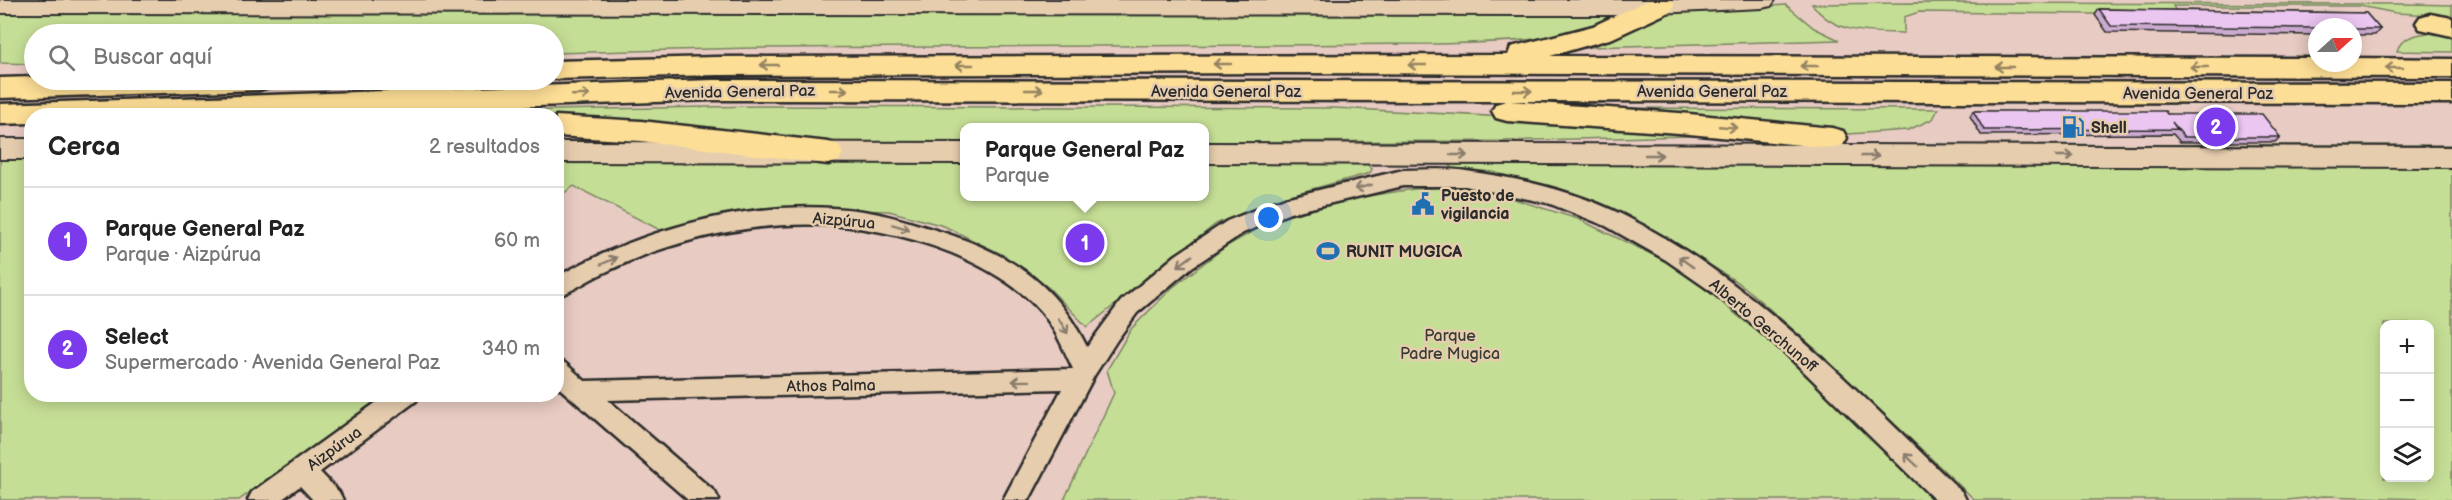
<!DOCTYPE html>
<html lang="es">
<head>
<meta charset="utf-8">
<style>
  :root { --surface:#fff; --page:#f2f2f2; --text:#222; --muted:#767676; --line:#e0e0e0; --accent:#7c3aed }
  body { margin:0; font-family:"Balsamiq Sans",sans-serif; background:var(--page); color:var(--text) }
  .controls { position:absolute; right:18px; bottom:18px; display:grid; overflow:hidden; border-radius:12px; box-shadow:0 3px 15px #0003 }
  .controls button { width:54px; height:54px; display:grid; place-items:center; padding:0; border:0; border-bottom:2px solid var(--line); background:var(--surface); color:var(--text); font:30px sans-serif }
  .compass { position:absolute; left:2308px; top:18px; width:54px; height:54px; border-radius:50%; background:var(--surface); box-shadow:0 3px 15px #0003; rotate:69deg }
  .you { position:absolute; left:1269px; top:218px; width:21px; height:21px; margin:-15px; border:4px solid #fff; border-radius:50%; background:#1a73e8; box-shadow:0 0 0 9px #1a73e833 }
  .badge { display:grid; place-items:center; width:39px; height:39px; border-radius:50%; background:var(--accent); color:#fff; font-size:20px; font-weight:700 }
  .pin { position:absolute; translate:-50% -50%; border:3px solid #fff; box-shadow:0 2px 6px #0006 }
  .popup { position:absolute; left:960px; top:123px; width:249px; height:78px; box-sizing:border-box; display:grid; place-content:center; border-radius:12px; background:var(--surface); filter:drop-shadow(0 2px 4px #0005); font-size:20px; white-space:nowrap; color:var(--muted) }
  .popup b { font-size:22px; color:var(--text) }
  .popup::after { content:''; position:absolute; left:50%; top:100%; margin-left:-12px; border:12px solid transparent; border-top-color:var(--surface) }
  .list { margin:0; padding:0; list-style:none }
  h2 { display:flex; justify-content:space-between; align-items:center; height:78px; margin:0; padding:0 24px; font-size:26px }
  h2 small { font-size:20px; font-weight:400; color:var(--muted) }
  .list li { display:grid; grid-template-columns:39px 1fr auto; gap:18px; align-items:center; box-sizing:border-box; height:108px; padding:0 24px; border-top:2px solid var(--line) }
  .list b { display:block; font-size:22px; white-space:nowrap }
  .list p { margin:0; font-size:20px; white-space:nowrap; color:var(--muted) }
  .list em { font-size:20px; font-style:normal; color:var(--muted) }
  .icon { flex:none; width:33px; height:33px; fill:none; stroke:currentColor; stroke-width:2; stroke-linecap:round; stroke-linejoin:round }
  .map { position:relative; flex:none; width:2452px; height:500px; overflow:hidden }
  .search { position:absolute; background:var(--surface); box-shadow:0 3px 15px #0003; left:24px; top:24px; width:540px; height:66px; display:flex; align-items:center; gap:15px; box-sizing:border-box; padding:0 21px; border-radius:33px; color:var(--muted); font-size:22px }
  .panel { position:absolute; background:var(--surface); box-shadow:0 3px 15px #0003; left:24px; top:108px; width:540px; height:294px; border-radius:24px }
  .map>svg:first-child { display:block }
  .green { fill:#c5de95; stroke:#788460; stroke-width:1.5; fill-rule:evenodd }
  .lines { fill:none; stroke-linecap:round; stroke-linejoin:round }
  .street-casing { stroke:#2b2b2b; stroke-width:5 }
  .secondary-casing { stroke:#2b2b2b; stroke-width:4 }
  .highway-casing { stroke:#2b2b2b; stroke-width:5 }
  .street { fill:#e6cdae; fill-rule:evenodd }
  .secondary { fill:#e6cdae; fill-rule:evenodd }
  .highway { fill:#fdde96; fill-rule:evenodd }
  .wall { fill:#caaacf; stroke:#2b2b2b; stroke-width:1.5 }
  .building { fill:#ebc6f1; stroke:#2b2b2b; stroke-width:1.5 }
  .oneway { stroke:#948460 }
  .oneway2 { stroke:#887c6c }
  .labels { text-anchor:middle; stroke-width:5; stroke-linejoin:round; paint-order:stroke }
  .street-label { font-size:16px; fill:#2b2b2b; stroke:#e6cdae }
  .poi-label { font-size:16px; font-weight:bold; fill:#2b2b2b; stroke:#e6cdae; text-anchor:start }
  .park-label { font-size:16px; fill:#3a3d36; stroke:#e6cdae }
</style>
</head>
<body>
<div class="map">
<svg width="2452" height="500" viewBox="0 0 2452 500">
  <rect width="100%" height="100%" fill="#e8cbc2"/>
  <filter id="ink" filterUnits="userSpaceOnUse"><feTurbulence type="fractalNoise" baseFrequency=".0167" numOctaves="2"/><feDisplacementMap in="SourceGraphic" scale="12" xChannelSelector="R" yChannelSelector="G"/><feConvolveMatrix kernelMatrix="1 2 1 2 8 2 1 2 1" color-interpolation-filters="sRGB"/></filter>
  <g filter="url(#ink)">
    <path class="green" d="M1915 3 2406 4 2452 5V16L2396 13 2360 6H2173L2178 15 1919 12 1904 17V33C1869 32 1835 35 1812 4Z
      M1786 5 1814 28 1839 40 1589 47 1585 45 1667 13Z
      M0 11 1620 15C1562 44 1497 42 1433 44L751 48 554 53V34H34V64L0 63Z
      M2436 32 2452 33V52L2397 51C2401 35 2422 34 2436 32Z
      M759 106 1334 108 1545 119 1728 135 1502 141 1205 142V128H965V142H823L700 127 557 118 556 116 500 114 501 111Z
      M1576 108 1938 109 1933 119 1908 130 1848 134Z
      M1719 144 2452 145V149L1720 147Z
      M0 158H31L32 394 385 395 239 500H0Z
      M557 160 965 162V196H1205V161L1365 162 1372 169 1370 173 1276 199 1216 224 1087 327 1049 288 1003 255 944 226 889 211 819 209 734 214 708 217 662 231 574 186 557 198Z
      M1450 164 2452 165V500L2323 496 2288 500H1975L1821 354 1742 285 1666 237 1620 214 1562 190 1492 172 1451 168ZM2384 324H2430V478H2384Z
      M1454 187 1498 194 1578 219 1678 267 1782 352 1936 500H1064L1114 393 1107 370 1131 329 1172 288 1225 247 1275 219 1361 197 1414 189Z"/>
    <g class="lines">
      <g class="street-casing">
        <path id="street" d="M1403 170C1424 170 1446 168 1466 171 1519 178 1575 191 1623 215 1755 281 1857 392 1962 492L1966 500H1935L1783 351 1728 303 1666 260 1606 226 1548 203 1465 186H1403L1290 213 1243 233 1192 267 1137 313 1117 340 1094 376 1029 500H1003L1062 389 608 400 715 492 719 500H688L556 385V360L565 363 585 381 1073 369C1064 350 1056 330 1042 313 1019 286 985 267 952 253 857 215 765 217 668 247 644 254 620 265 597 276 583 283 571 292 556 297V277C647 227 759 196 863 211 890 215 916 224 942 232 1009 254 1055 282 1087 347L1121 301 1176 255 1227 221 1285 198Z
          M388 394H419L416 401 320 472 339 492 343 500H313L300 486 281 500H248L252 492Z"/>
      </g>
      <g class="secondary-casing">
        <path id="secondary" d="M0 0H1775L1771 6 1762 8 1616 15 0 13Z
          M0 139H32V159H0Z
          M556 142 965 143V163L556 162Z
          M1205 143 2452 147V167L1205 163Z"/>
      </g>
      <g class="highway-casing">
        <path id="highway" d="M1649 0H1671L1675 5 1671 11 1613 38 1550 56 2317 58V63H2353V58L2452 59V77L1285 73 717 75 554 79V61L717 57 1508 55 1511 47 1593 26Z
          M2430 14 2452 18V36L2420 29 2416 23 2420 17Z
          M34 77V80H274L269 87 259 90 0 98V78Z
          M713 80 2452 83V103L1510 101 1679 113 1832 128 1843 131 1847 138 1843 145 1832 148 1679 133 1507 121 1496 118 1492 111 1496 104 1506 101 713 100 252 116H32V123L0 124V104Z
          M556 116 641 121 828 142 839 145 843 153 839 161 828 164 641 141 556 136Z"/>
      </g>
      <use href="#street" class="street"/>
      <use href="#secondary" class="secondary"/>
      <use href="#highway" class="highway"/>
    </g>
    <path class="wall" d="M2099 9 2366 13 2380 29 2375 35H2353V27H2317V35L2107 32 2095 15Z
      M1973 111 2167 114 2280 137 2275 142H2180L2173 134 1981 135 1970 116Z"/>
    <path class="building" d="M2099 9 2366 13 2380 29H2353V27H2317V28L2111 26Z
      M1973 111H2165L2167 114H2262L2280 137H2184L2172 122 2177 129 1984 130Z"/>
    <defs><path id="oneway-shaft" d="M-6 0H5M1.5-3L5.5 0L1.5 3" fill="none" stroke-width="1.6" stroke-linecap="round" stroke-linejoin="round" transform="scale(1.5)"/></defs>
    <g class="oneway">
      <use href="#oneway-shaft" transform="translate(1222 64) rotate(180)"/>
      <use href="#oneway-shaft" transform="translate(769 65) rotate(180)"/>
      <use href="#oneway-shaft" transform="translate(964 65) rotate(180)"/>
      <use href="#oneway-shaft" transform="translate(1417 65) rotate(-180)"/>
      <use href="#oneway-shaft" transform="translate(1809 66) rotate(-180)"/>
      <use href="#oneway-shaft" transform="translate(2004 67) rotate(-180)"/>
      <use href="#oneway-shaft" transform="translate(2199 67) rotate(-180)"/>
      <use href="#oneway-shaft" transform="translate(2394 68) rotate(-180)"/>
      <use href="#oneway-shaft" transform="translate(839 90)"/>
      <use href="#oneway-shaft" transform="translate(1034 90)"/>
      <use href="#oneway-shaft" transform="translate(1523 91)"/>
      <use href="#oneway-shaft" transform="translate(581 95) rotate(-2)"/>
      <use href="#oneway-shaft" transform="translate(1728 127) rotate(5)"/>
    </g>
    <g class="oneway2">
      <use href="#oneway-shaft" transform="translate(1459 155)"/>
      <use href="#oneway-shaft" transform="translate(1654 155)"/>
      <use href="#oneway-shaft" transform="translate(1870 156)"/>
      <use href="#oneway-shaft" transform="translate(2065 156)"/>
      <use href="#oneway-shaft" transform="translate(1363 187) rotate(166)"/>
      <use href="#oneway-shaft" transform="translate(901 227) rotate(17)"/>
      <use href="#oneway-shaft" transform="translate(609 261) rotate(-23)"/>
      <use href="#oneway-shaft" transform="translate(1185 261) rotate(143)"/>
      <use href="#oneway-shaft" transform="translate(1686 262) rotate(-145)"/>
      <use href="#oneway-shaft" transform="translate(1063 326) rotate(58)"/>
      <use href="#oneway-shaft" transform="translate(1021 381) rotate(179)"/>
      <use href="#oneway-shaft" transform="translate(1911 460) rotate(-136)"/>
    </g>
  </g>
  <defs>
    <g id="fuel-bare" transform="scale(1.8)"><path d="M-5.5-6h7V0h2V4h1.3V-2.5L3-4.5l.8-.8L6-3V5H2.5V1h-1V6h-7ZM-4.2-4.7v3.2H.2V-4.7Z" fill="#1f6fb2" stroke="#e6cdae" stroke-width="2.5" paint-order="stroke"/></g>
    <g id="civic-bare" transform="scale(1.8)"><path d="M-.6-6.5H3V-4.5H.6V-3L4-1V1h2V6H-6V1h2V-1L-.6-3ZM-1.2 2.5V6h2.4V2.5Z" fill="#1f6fb2" stroke="#e6cdae" stroke-width="2.5" paint-order="stroke"/></g>
    <g id="stadium-bare" transform="scale(1.8)"><path d="M0-5a6.5 5 0 1 0 0 10a6.5 5 0 1 0 0-10ZM-3.5-1.8h7v3.6h-7Z" fill="#1f6fb2" stroke="#e6cdae" stroke-width="2.5" paint-order="stroke"/></g>
  </defs>
  <g fill-rule="evenodd">
    <use href="#fuel-bare" x="2073" y="127"/>
    <use href="#civic-bare" x="1423" y="204"/>
    <use href="#stadium-bare" x="1328" y="251"/>
  </g>
  <g class="labels">
    <g class="street-label">
      <text transform="translate(740 91) rotate(-1)" y="6">Avenida General Paz</text>
      <text x="1226" y="97">Avenida General Paz</text>
      <text x="1712" y="97">Avenida General Paz</text>
      <text x="2198" y="99">Avenida General Paz</text>
      <text transform="translate(844 220) rotate(5)" y="6">Aizpúrua</text>
      <text transform="translate(1764 325) rotate(40)" y="6">Alberto Gerchunoff</text>
      <text transform="translate(831 385) rotate(-1)" y="6">Athos Palma</text>
      <text transform="translate(334 448) rotate(-36)" y="6">Aizpúrua</text>
    </g>
    <g class="poi-label">
      <text x="2091" y="133">Shell</text>
      <text x="1441" y="201">Puesto de<tspan x="1441" dy="18">vigilancia</tspan></text>
      <text x="1346" y="257">RUNIT MUGICA</text>
    </g>
    <g class="park-label">
      <text x="1450" y="341">Parque<tspan x="1450" dy="18">Padre Mugica</tspan></text>
    </g>
  </g>
</svg>
<div class="controls">
<button>+</button>
<button>−</button>
<button><svg class="icon" aria-label="layers" viewBox="0 0 24 24"><path d="M12 4l9 5-9 5-9-5zM3 14l9 5 9-5"/></svg></button>
</div>
<svg class="compass" viewBox="-18 -18 36 36"><path d="M0-13l5 13h-10z" fill="#e53935"/><path d="M0 13l5-13h-10z" fill="#767676"/></svg>
<div class="you"></div>
<div class="pin badge" style="left:1085px;top:243px">1</div>
<div class="popup"><b>Parque General Paz</b>Parque</div>
<div class="pin badge" style="left:2216px;top:127px">2</div>
<div class="search"><svg class="icon" aria-label="search" viewBox="0 0 24 24"><circle cx="10" cy="10" r="6"/><path d="M15 15l6 6"/></svg>Buscar aquí</div>
<section class="panel">
<h2>Cerca<small>2 resultados</small></h2>
<ul class="list">
<li><span class="badge">1</span><div><b>Parque General Paz</b><p>Parque · Aizpúrua</p></div><em>60 m</em></li>
<li><span class="badge">2</span><div><b>Select</b><p>Supermercado · Avenida General Paz</p></div><em>340 m</em></li>
</ul>
</section>
</div>
</body>
</html>
